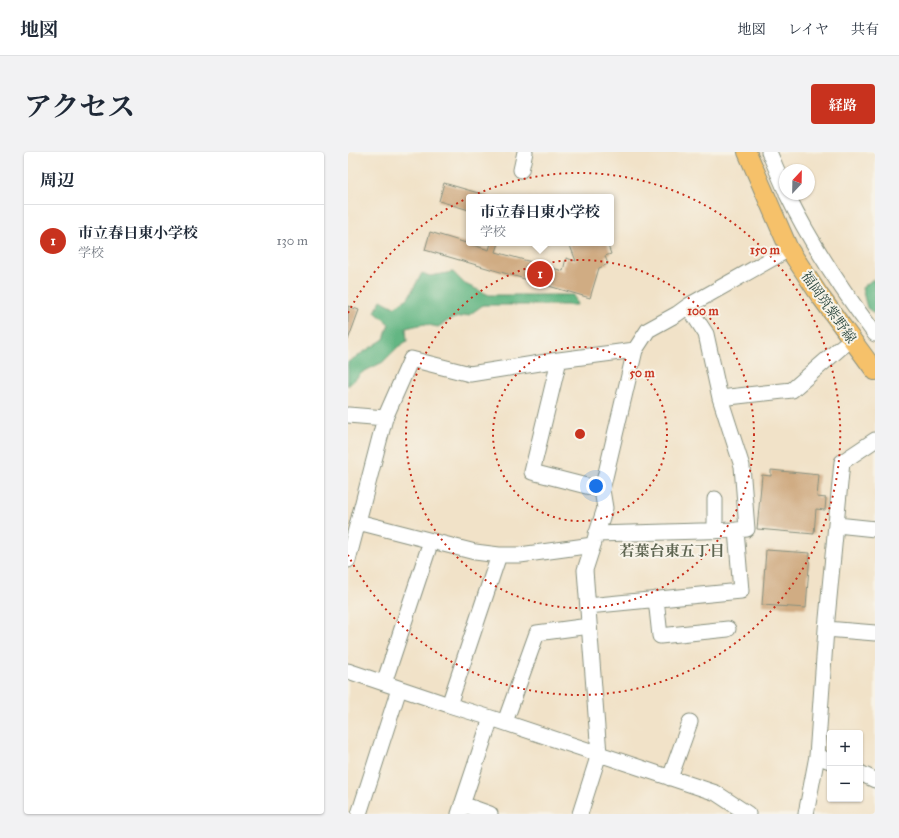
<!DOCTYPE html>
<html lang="ja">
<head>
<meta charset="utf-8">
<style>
  :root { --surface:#fff; --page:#f2f2f3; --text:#1f2937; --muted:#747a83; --line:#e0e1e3; --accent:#c8321e }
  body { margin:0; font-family:"IM FELL Great Primer","Noto Serif JP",serif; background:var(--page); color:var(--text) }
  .controls { position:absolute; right:12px; bottom:12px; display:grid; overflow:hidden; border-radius:4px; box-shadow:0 1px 3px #0004 }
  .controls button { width:36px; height:36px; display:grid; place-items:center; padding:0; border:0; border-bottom:1px solid var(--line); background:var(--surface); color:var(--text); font:20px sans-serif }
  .compass { position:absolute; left:431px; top:12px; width:36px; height:36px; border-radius:50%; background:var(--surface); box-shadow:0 1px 3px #0004; rotate:22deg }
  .you { position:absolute; left:248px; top:334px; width:14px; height:14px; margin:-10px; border:3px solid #fff; border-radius:50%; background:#1a73e8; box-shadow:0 0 0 6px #1a73e833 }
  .badge { display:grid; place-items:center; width:26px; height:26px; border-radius:50%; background:var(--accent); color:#fff; font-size:13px; font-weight:700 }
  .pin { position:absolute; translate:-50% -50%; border:2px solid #fff; box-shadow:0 1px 4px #0006 }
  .popup { position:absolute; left:118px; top:42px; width:148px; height:52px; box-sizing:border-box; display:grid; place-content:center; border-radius:4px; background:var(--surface); filter:drop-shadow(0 1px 3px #0005); font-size:13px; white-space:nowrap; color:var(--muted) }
  .popup b { font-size:15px; color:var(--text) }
  .popup::after { content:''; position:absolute; left:50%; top:100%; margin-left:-8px; border:8px solid transparent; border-top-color:var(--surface) }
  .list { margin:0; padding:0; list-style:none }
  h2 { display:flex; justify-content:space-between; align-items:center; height:52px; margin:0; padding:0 16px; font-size:17px }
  h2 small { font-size:13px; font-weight:400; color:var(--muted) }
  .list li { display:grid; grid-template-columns:26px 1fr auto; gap:12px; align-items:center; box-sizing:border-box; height:72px; padding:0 16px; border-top:1px solid var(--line) }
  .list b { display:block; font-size:15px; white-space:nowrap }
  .list p { margin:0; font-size:13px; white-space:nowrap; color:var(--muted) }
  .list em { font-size:13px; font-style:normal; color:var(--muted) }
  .map { position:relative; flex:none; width:527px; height:662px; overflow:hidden; border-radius:4px }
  header { display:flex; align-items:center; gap:24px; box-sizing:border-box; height:56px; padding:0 20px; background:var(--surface); border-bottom:1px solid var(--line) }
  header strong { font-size:19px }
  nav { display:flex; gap:22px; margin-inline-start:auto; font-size:14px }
  .intro { display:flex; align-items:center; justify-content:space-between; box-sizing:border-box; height:96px; padding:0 24px }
  h1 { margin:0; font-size:28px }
  .button { padding:10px 18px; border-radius:4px; background:var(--accent); color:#fff; font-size:14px; font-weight:700 }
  main { display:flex; gap:24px; padding:0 24px }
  aside { flex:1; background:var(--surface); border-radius:4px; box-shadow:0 1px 3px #0004 }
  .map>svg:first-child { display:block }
  .forest { fill:#63b683; stroke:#417a5c }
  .building { fill:#d0ac83 }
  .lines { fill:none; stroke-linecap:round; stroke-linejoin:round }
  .minor-casing { stroke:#88907e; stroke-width:17 }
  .major-casing { stroke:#88907e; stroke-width:20 }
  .minor { stroke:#fff; stroke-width:15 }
  .major { stroke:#f6c16b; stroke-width:18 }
  .ring { fill:none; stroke:#c8321e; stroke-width:2; stroke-dasharray:2 4 }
  .labels { text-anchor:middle; stroke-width:4; stroke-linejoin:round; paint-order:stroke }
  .street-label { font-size:14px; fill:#1f3d34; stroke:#f7f3e8 }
  .neighbourhood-label { font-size:15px; font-weight:bold; fill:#5d6450; stroke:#f7f3e8 }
  .centre { fill:#c8321e; stroke:#f7f3e8; stroke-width:2 }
  .ring-label { font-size:12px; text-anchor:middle; font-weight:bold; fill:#c8321e; stroke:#f7f3e8; stroke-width:4; stroke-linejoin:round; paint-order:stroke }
</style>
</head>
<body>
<header>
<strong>地図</strong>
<nav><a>地図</a><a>レイヤ</a><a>共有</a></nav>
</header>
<div class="intro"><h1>アクセス</h1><a class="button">経路</a></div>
<main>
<aside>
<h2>周辺<small></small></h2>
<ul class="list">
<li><span class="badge">1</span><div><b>市立春日東小学校</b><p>学校</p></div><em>130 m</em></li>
</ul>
</aside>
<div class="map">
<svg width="527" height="662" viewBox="0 0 527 662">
  <rect width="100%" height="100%" fill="#f7f3e8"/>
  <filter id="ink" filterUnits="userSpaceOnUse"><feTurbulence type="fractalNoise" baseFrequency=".025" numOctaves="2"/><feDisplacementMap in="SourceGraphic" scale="8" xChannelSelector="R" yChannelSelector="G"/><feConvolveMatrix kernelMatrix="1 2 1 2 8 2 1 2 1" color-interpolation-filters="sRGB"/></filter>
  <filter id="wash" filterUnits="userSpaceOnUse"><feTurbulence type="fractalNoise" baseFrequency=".012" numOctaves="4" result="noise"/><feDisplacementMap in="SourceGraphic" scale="16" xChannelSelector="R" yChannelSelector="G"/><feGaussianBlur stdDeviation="0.9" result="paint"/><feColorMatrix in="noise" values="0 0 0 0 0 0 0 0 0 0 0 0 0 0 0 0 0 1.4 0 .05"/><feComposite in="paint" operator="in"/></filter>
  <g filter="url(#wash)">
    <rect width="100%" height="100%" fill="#f1e2c8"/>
    <path class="forest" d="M105 120 117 132 141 143H226L229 153H135L121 163 103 167 90 175 76 172 58 176 59 189 50 195 35 210 15 220 0 234V210L36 187 41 172 27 160 33 148 46 155 60 146 74 121 82 124Z
      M525 127 527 131V162L519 156 514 136Z"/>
    <g id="blocks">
      <path class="building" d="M96 31 144 45H121V58L91 49Z
        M82 80 141 98 143 91H151L148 100 215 119 218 106 228 109 221 91H259L263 102 257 104 260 112 251 116 242 146 77 98Z
        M0 154 11 158 0 188Z
        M423 318 471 323 469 345 478 346 477 358 468 357 466 382 409 377 414 323 423 324Z
        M418 398 462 401 458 456 414 453Z"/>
    </g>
  </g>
  <g filter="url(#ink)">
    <use href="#blocks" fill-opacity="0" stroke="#88907e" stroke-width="1"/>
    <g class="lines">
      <g class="minor-casing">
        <path id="minor" d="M421 0 437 37
          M173 18 177 0
          M439 42C463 92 494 138 527 182
          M340 154 358 182 372 246 394 314 399 377 388 378
          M211 208 184 320 254 338
          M372 246 444 238 491 197 504 187
          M0 263 37 266 63 207 122 222 211 208 287 198
          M10 370 127 400 151 403H172L245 393
          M489 373 527 377
          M367 379V347
          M0 408 37 266
          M308 447 312 484 380 477
          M240 454 393 439 388 378 248 382
          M478 477 527 481
          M0 519 101 553 143 566 368 641 400 662
          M36 531 83 389
          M101 553 151 403
          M157 570 189 481 241 474
          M469 604 482 609
          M512 621 527 628
          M322 626 342 570
          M114 652 142 662
          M11 662 51 537
          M111 662 143 566
          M232 662 251 602 237 418 257 356 254 338 287 198 300 178 329 162 340 154 441 97
          M458 662 469 604 478 477 494 310 527 288"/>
      </g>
      <g class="major-casing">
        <path id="major" d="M399 0 441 97 472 144 527 219"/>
      </g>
      <use href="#minor" class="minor"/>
      <use href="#major" class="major"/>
    </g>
  </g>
  <g class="ring">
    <circle cx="232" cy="282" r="87"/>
    <circle cx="232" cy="282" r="174"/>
    <path d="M0 161A261 261 0 1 1 0 403"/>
  </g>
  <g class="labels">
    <g class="street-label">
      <text transform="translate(481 155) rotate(55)" y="5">福岡筑紫野線</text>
    </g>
    <g class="neighbourhood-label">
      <text x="324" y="404">若葉台東五丁目</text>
    </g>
  </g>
  <circle cx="232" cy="282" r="6" class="centre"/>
  <g class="ring-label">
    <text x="417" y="102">150 m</text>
    <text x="355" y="163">100 m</text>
    <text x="294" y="225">50 m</text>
  </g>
</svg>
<div class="controls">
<button>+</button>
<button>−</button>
</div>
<svg class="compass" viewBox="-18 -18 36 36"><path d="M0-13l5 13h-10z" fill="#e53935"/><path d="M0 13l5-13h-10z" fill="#747a83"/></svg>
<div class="you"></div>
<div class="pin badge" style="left:192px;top:122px">1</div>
<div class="popup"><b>市立春日東小学校</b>学校</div>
</div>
</main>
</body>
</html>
